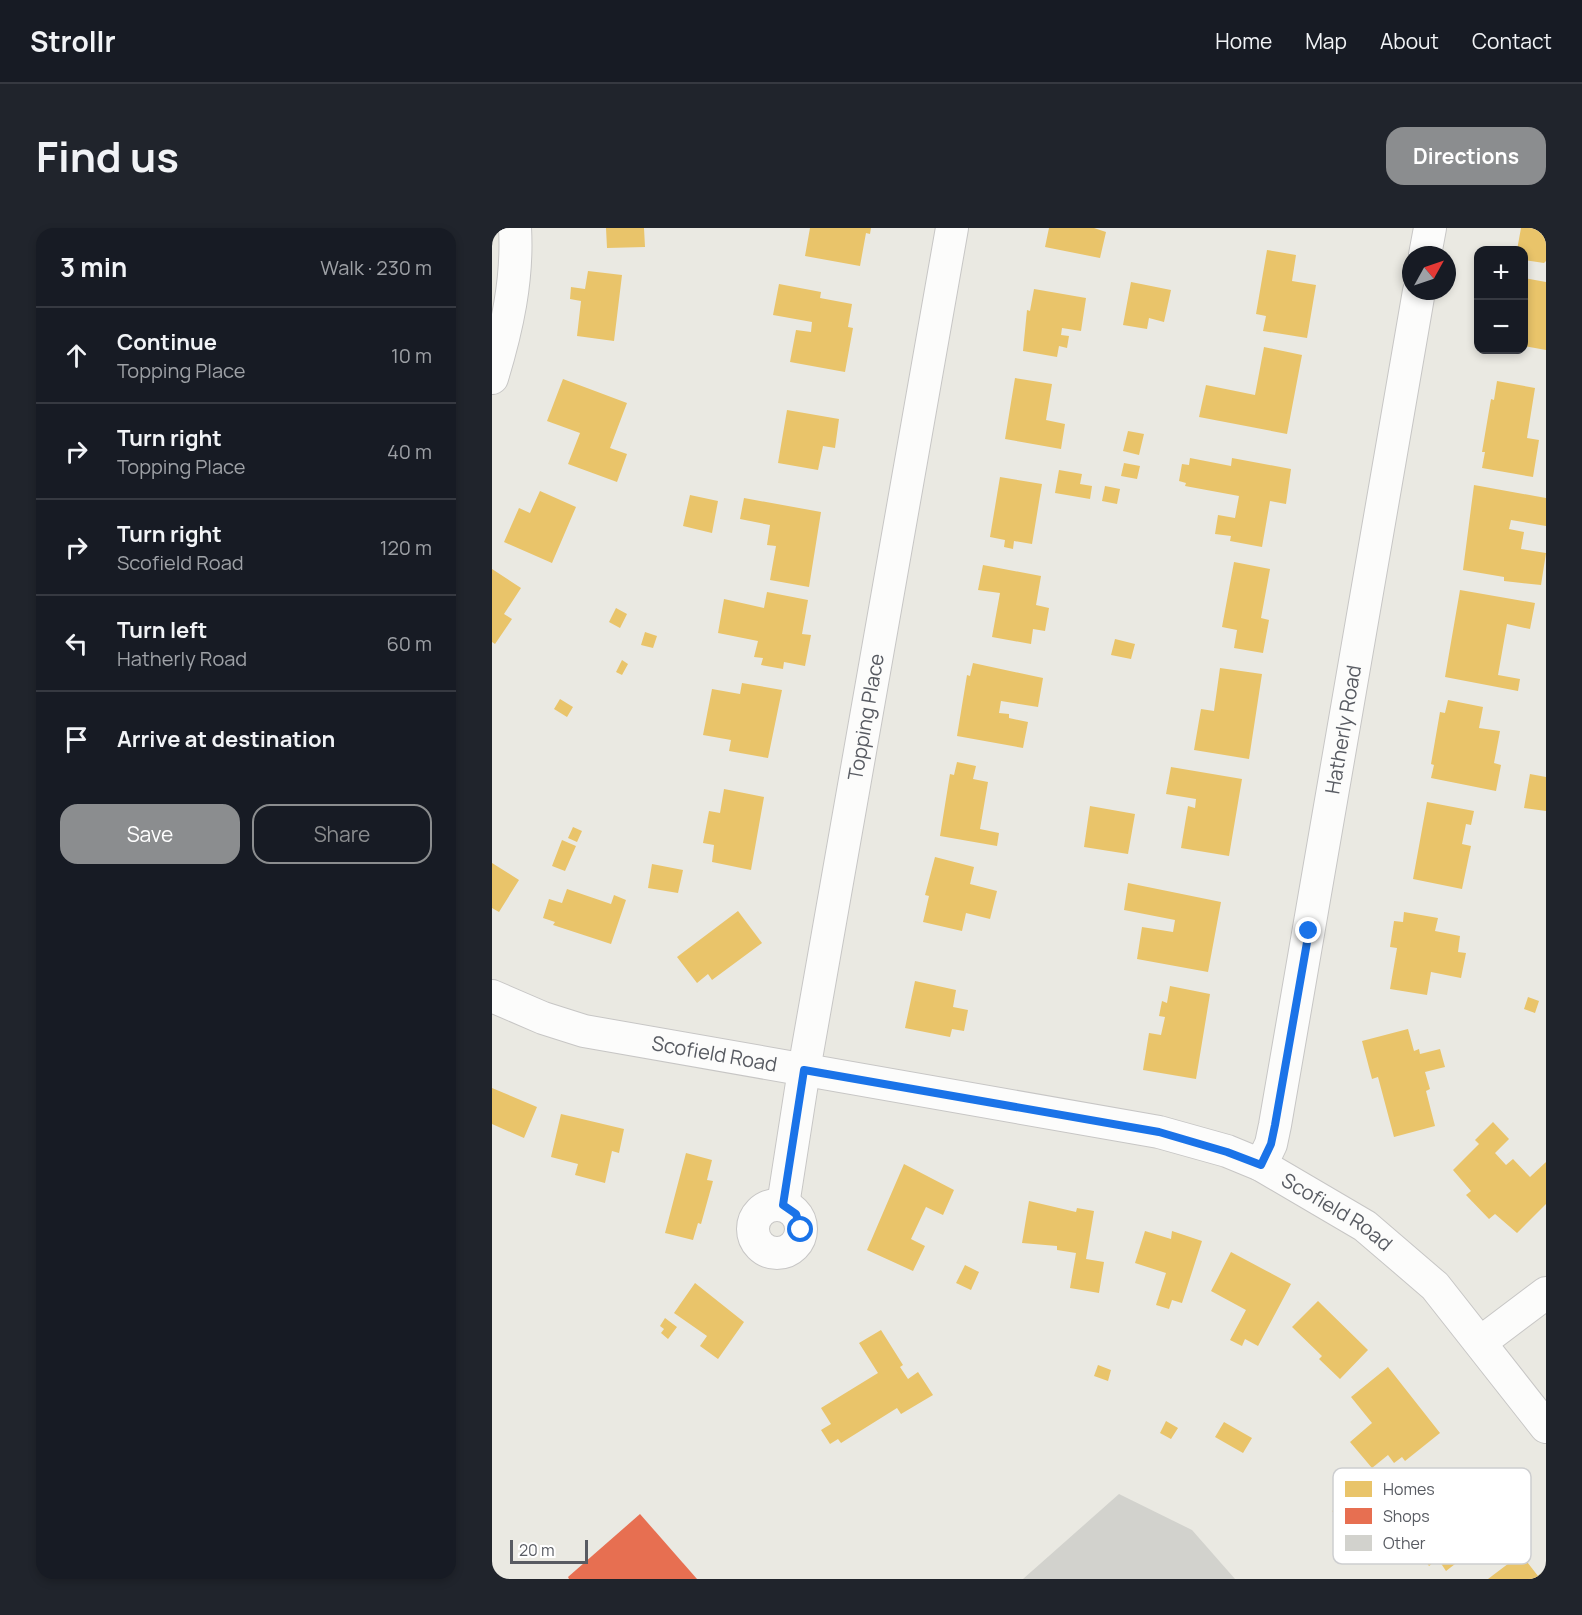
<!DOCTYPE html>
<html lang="en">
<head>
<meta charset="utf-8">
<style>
  :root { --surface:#171b24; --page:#20242c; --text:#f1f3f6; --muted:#9ea1a6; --line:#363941; --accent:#8b8d8f }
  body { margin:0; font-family:Manrope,sans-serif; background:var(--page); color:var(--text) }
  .controls { position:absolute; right:18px; top:18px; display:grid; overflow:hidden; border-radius:12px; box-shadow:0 3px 9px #0003 }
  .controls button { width:54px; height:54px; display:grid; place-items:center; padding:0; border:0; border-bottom:2px solid var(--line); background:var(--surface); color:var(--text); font:30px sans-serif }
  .compass { position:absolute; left:910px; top:18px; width:54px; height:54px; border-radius:50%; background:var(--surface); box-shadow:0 3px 9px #0003; rotate:50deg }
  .scale { position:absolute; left:18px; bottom:15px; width:78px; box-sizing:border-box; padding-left:6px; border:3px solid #585b62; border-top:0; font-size:16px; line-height:21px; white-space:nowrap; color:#585b62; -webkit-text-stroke:4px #fff; paint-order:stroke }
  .stop { position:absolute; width:18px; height:18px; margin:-14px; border:4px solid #1a73e8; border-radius:50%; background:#fff }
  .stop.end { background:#1a73e8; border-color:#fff; box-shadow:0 2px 6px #0008 }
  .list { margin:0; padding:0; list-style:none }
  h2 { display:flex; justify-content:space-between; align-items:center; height:78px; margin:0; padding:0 24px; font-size:26px }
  h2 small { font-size:20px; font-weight:400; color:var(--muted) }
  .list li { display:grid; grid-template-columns:39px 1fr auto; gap:18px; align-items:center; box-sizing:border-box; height:96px; padding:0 24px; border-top:2px solid var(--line) }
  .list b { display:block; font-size:22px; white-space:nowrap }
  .list p { margin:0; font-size:20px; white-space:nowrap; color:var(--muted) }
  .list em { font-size:20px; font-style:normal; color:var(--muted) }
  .actions { display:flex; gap:12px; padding:18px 24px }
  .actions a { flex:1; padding:14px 0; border:2px solid var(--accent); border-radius:18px; text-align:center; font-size:21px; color:var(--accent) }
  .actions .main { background:var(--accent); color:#fff }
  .icon { flex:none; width:33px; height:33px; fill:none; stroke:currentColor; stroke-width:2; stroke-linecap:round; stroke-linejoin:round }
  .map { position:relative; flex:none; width:1054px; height:1351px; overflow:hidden; border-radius:18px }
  header { display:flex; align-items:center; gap:36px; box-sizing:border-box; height:84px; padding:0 30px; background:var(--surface); border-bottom:2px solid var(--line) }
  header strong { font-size:28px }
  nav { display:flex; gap:33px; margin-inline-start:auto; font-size:21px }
  .intro { display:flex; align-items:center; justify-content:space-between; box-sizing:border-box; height:144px; padding:0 36px }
  h1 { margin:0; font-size:42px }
  .button { padding:15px 27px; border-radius:18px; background:var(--accent); color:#fff; font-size:21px; font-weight:700 }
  main { display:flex; gap:36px; padding:0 36px }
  aside { flex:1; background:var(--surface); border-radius:18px; box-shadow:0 3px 9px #0003 }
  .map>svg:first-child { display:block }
  .homes { fill:#e9c46a }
  .shops { fill:#e76f51 }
  .building { fill:#d2d2cd }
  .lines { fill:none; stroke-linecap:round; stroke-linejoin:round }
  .minor-casing { stroke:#c7c6c5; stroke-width:34 }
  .minor { stroke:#fcfcfb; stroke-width:32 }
  .route { stroke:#1a73e8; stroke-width:8 }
  .labels { text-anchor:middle; stroke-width:6; stroke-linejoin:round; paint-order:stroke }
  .street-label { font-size:20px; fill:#585b62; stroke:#fff }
  .key { fill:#fff; stroke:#cdced0; stroke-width:1.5 }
  .key-label { font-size:16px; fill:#585b62 }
</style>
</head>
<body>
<header>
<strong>Strollr</strong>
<nav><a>Home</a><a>Map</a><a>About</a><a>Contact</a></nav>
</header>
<div class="intro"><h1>Find us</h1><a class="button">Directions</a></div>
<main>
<aside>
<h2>3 min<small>Walk · 230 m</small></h2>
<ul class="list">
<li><svg class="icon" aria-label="ahead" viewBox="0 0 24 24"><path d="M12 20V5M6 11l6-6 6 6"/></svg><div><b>Continue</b><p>Topping Place</p></div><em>10 m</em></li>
<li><svg class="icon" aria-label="right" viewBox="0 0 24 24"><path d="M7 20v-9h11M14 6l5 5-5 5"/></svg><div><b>Turn right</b><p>Topping Place</p></div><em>40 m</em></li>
<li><svg class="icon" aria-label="right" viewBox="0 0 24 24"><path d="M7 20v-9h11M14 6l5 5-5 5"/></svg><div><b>Turn right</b><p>Scofield Road</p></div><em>120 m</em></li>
<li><svg class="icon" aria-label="left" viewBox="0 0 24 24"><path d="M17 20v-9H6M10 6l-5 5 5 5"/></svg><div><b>Turn left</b><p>Hatherly Road</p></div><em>60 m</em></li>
<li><svg class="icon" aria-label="arrive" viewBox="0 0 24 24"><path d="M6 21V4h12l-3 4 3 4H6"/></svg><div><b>Arrive at destination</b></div></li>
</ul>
<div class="actions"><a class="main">Save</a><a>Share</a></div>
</aside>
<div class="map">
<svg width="1054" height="1351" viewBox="0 0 1054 1351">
  <rect width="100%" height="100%" fill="#eae9e2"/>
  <path class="homes" d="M114 0H152L153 19 115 20Z
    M318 0H379L378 6 374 5 368 38 313 28Z
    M557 0H602L614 4 608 30 553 19Z
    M1029 0H1054V33L1052 35 1032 32V22H1025Z
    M775 22 804 27 800 53 824 57 815 110 771 103 774 88 764 86Z
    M96 43 130 47 122 113 85 108 89 73 78 71 79 59 93 61Z
    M1032 50 1054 54V122L1032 118Z
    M639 54 679 62 672 94 657 90 655 101 631 97Z
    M287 56 329 64 328 70 360 76 356 99 361 100 353 144 298 134 304 102 319 104 320 94 281 87Z
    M542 61 594 70 589 103 570 100 569 107 577 108 575 120 567 118 565 129 531 123 535 82 538 83Z
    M772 119 810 127 795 206 707 189 714 157 763 167Z
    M523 150 560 156 554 192 573 196 569 221 513 211Z
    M71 151 135 175 118 220 135 226 125 254 76 236 88 205 55 193Z
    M1005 153 1043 160 1035 210 1047 212 1041 249 990 240 993 224H990L999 171 1002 172Z
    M295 182 347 191 343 220 331 218 326 242 286 235Z
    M636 203 652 206 647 227 631 223Z
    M698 230 739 238 740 230 799 241 794 276 778 273 770 319 738 313 739 308 723 306 726 287 743 290 747 268 693 258 694 255 687 253 690 236 697 237Z
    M632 235 648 238 645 251 629 248Z
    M567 242 590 246 588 256 600 258 598 271 563 265Z
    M508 249 550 256 540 316 522 313 521 321 512 319 513 312 498 309Z
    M982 257 1054 270V298L1019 292 1017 301 1032 304 1029 321 1054 325 1049 357 1012 353V349L971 342Z
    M613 258 628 261 625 276 610 273Z
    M48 263 84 279 60 335 12 314 27 280 38 285Z
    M198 267 226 273 220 305 191 298Z
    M252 270 329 284 317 359 278 352 284 318 275 317 278 297 248 291Z
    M742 334 778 341 769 390 777 392 771 425 742 420 745 402 730 399Z
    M491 337 549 348 544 377 557 380 553 403 541 401 539 416 500 409 508 365 486 362Z
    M0 341 29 360 12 386 20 391 3 416 0 414Z
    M968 362 1043 375 1038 401 1015 396 1006 447 1028 451 1026 463 953 449Z
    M275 364 316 372 310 406 319 407 313 438 292 434 291 441 269 437 271 430 262 429 266 413 226 405 232 371 272 380Z
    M124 380 135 386 128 400 117 394Z
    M153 404 165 408 161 420 149 417Z
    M623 411 643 416 639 431 619 427Z
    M130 432 136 436 130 447 124 444Z
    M481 435 551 450 546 479 509 473 507 485 517 486V490L536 494 531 520 465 508 475 447 478 448Z
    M728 440 770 446 757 531 702 522 709 481 722 483Z
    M250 455 290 462 276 530 237 523 239 512 211 507 220 461 248 466Z
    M68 471 81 479 75 489 62 481Z
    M956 472 991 479 987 500 1008 503 1002 535 1009 537 1004 563 939 550 942 537 939 536 948 484 953 485Z
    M465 534 484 538 481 551 496 554 488 601 507 605 505 618 448 608 458 546 462 547Z
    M679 539 750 551 737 628 689 620 696 578 703 580 704 571 674 566Z
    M1038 546 1054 549V583L1032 580Z
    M232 561 272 569 259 642 220 634 222 617 211 615 217 583 228 585Z
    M935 574 982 583 979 597 974 596 970 616 979 618 970 661 921 651Z
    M598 578 643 586 636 626 592 619Z
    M81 599 90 603 85 614 76 610Z
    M70 612 84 618 73 643 60 638Z
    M443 629 482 639 478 656 505 663 498 691 474 685 470 703 431 694 437 668 433 667Z
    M0 635 27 652 7 684 0 680Z
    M160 636 191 642 186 665 156 660Z
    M636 655 729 674 716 744 645 731 650 699 681 704 683 692 632 682Z
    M75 661 119 676 122 667 134 672 119 716 61 697 63 694 51 690 57 671 70 675Z
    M246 683 270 715 220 752 216 746 205 755 185 729Z
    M912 684 946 690 943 703 968 708 966 724 974 725 969 750 939 744 935 767 898 761 905 720 898 719 902 693 911 694Z
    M423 753 464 762 461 779 476 782 472 803 460 801 458 809 413 800Z
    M678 758 718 766 704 851 651 842 657 805 669 807 673 789 667 788 670 773 675 775Z
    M1036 769 1047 773 1043 785 1032 781Z
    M916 801 922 823 927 821 928 826 948 821 953 839 933 844 938 861 934 863 943 898 902 909 886 849 880 851 870 813Z
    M0 860 45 879 32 910 0 896Z
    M69 886 132 901 127 925 120 923 113 955 83 947 86 936 59 929Z
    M1001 894 1017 911 1003 925 1014 937 1021 931 1038 949 1054 934V976L1025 1005 1003 986 997 991 974 967 979 963 961 942 987 916 983 912Z
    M194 925 220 932 215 952 221 953 209 996 206 995 201 1012 173 1005Z
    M412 936 462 962 451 987 434 979 419 1011 433 1018 421 1043 375 1022Z
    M537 973 584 984 585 980 602 983 594 1031 612 1034 607 1065 578 1060 584 1025 565 1022V1018L530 1015Z
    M653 1003 679 1011 680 1003 710 1013 690 1075 680 1072 677 1081 664 1077 674 1045 643 1035Z
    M739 1024 799 1056 766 1118 753 1111 750 1118 738 1112 754 1082 719 1063Z
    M473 1037 487 1044 479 1062 464 1055Z
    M203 1055 252 1094 226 1131 208 1118 215 1108 182 1085Z
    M826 1073 876 1122 848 1151 827 1131 830 1128 800 1099Z
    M173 1090 185 1099 176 1111 169 1105 172 1101 168 1098Z
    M389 1102 411 1137 408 1139 416 1151 426 1144 441 1167 409 1186 405 1180 349 1215 346 1211 338 1216 329 1202 339 1196 329 1180 386 1145 367 1115Z
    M606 1137 619 1142 616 1153 602 1148Z
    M896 1139 948 1205 913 1233 910 1229 902 1235 896 1227 880 1240 858 1214 880 1195 859 1169Z
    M674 1193 686 1200 679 1211 668 1205Z
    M732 1194 760 1210 751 1225 723 1209Z
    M953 1246 961 1257 970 1250 984 1269 992 1263 1012 1288 984 1309 989 1316 954 1343 946 1331 937 1338 932 1331 940 1324 911 1286 927 1274 923 1269Z
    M871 1261 890 1287 859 1309 840 1283Z
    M1029 1326 1046 1348 1052 1343 1054 1351H996Z"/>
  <path class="shops" d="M148 1286 205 1351H77L76 1349Z"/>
  <path class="building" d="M627 1266 700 1302 743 1351H531Z"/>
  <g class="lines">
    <g class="minor-casing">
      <g id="minor">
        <path d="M933 27 938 0"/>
        <path d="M0 150C15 101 26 51 23 0"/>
        <path id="s1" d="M0 768 51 790 92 803 667 904 735 923 769 937 873 998 943 1058 1054 1199"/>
        <path id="s2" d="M769 937 779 916 783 897 927 63"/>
        <circle cx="285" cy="1001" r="24"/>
        <path id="s3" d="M291 977 312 842 460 0"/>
        <path d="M989 1114 1054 1065"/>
      </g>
    </g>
    <use href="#minor" class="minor"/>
  </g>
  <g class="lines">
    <path class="route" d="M309 1002 304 986 291 977 312 842 667 904 735 924 769 937 779 916 783 897 817 703"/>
  </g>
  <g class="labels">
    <g class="street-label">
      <text dy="7" stroke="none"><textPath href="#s3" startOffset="495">Topping Place</textPath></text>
      <text dy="7" stroke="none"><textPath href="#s2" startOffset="444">Hatherly Road</textPath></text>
      <text dy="7" stroke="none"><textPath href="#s1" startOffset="231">Scofield Road</textPath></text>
      <text dy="7" stroke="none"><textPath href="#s1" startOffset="879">Scofield Road</textPath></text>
    </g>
  </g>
  <rect x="841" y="1240" width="198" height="96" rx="9" class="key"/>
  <rect x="853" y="1253" width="27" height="16" fill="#e9c46a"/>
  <rect x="853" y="1280" width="27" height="16" fill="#e76f51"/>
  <rect x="853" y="1307" width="27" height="16" fill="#d2d2cd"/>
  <g class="key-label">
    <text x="891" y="1267">Homes</text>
    <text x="891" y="1294">Shops</text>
    <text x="891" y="1321">Other</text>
  </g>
</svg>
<div class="controls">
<button>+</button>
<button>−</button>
</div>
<svg class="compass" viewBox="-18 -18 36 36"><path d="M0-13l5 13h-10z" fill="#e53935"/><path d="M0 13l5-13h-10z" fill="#9ea1a6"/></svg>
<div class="scale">20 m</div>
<div class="stop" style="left:309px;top:1002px"></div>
<div class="stop end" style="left:817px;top:703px"></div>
</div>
</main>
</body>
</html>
